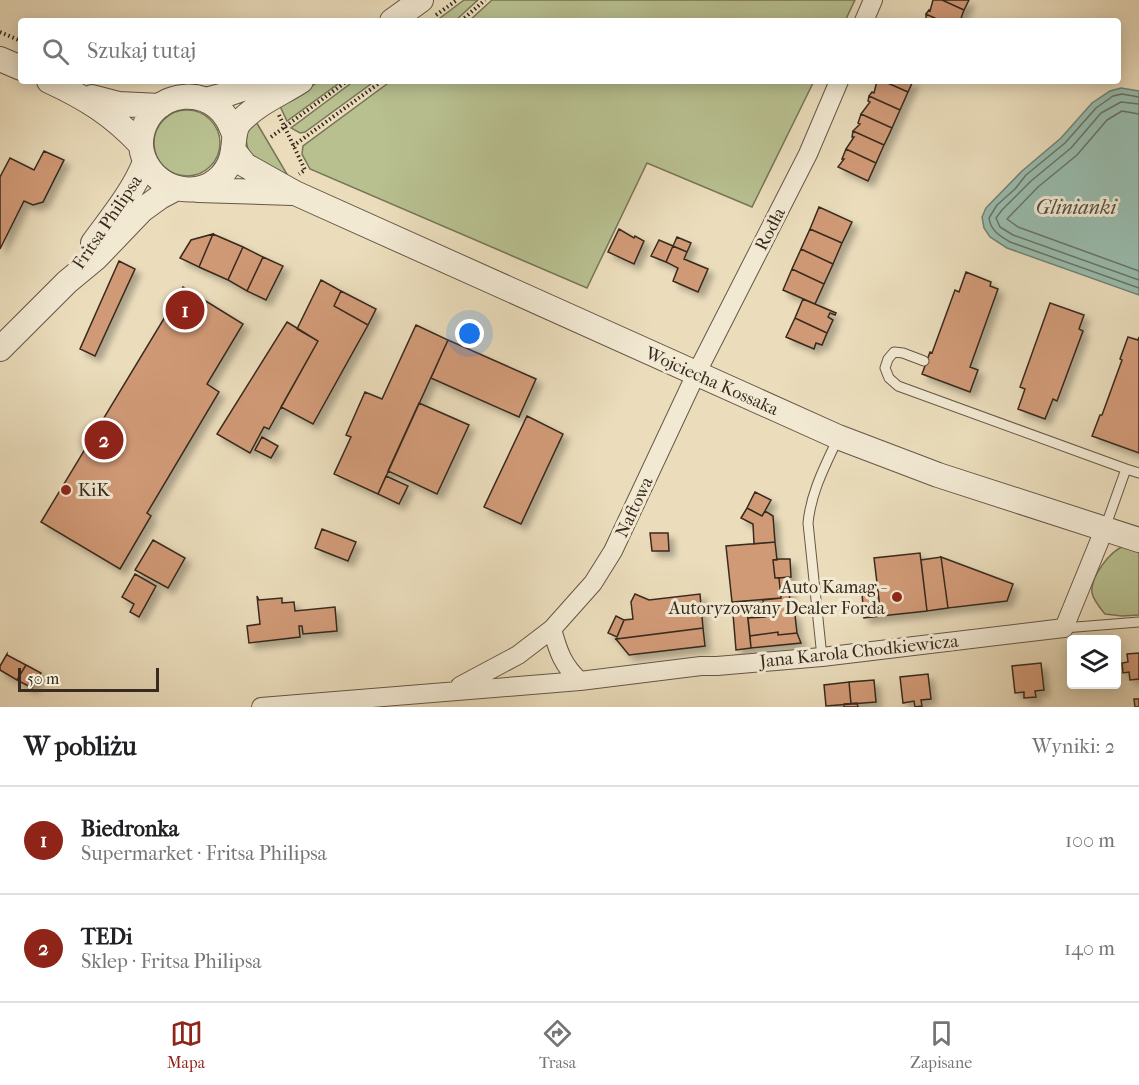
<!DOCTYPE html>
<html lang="pl">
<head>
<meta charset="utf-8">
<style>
  :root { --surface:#fff; --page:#f2f2f2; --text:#202124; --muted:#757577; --line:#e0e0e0; --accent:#8f2418 }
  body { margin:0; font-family:"IM FELL French Canon",serif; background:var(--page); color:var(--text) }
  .controls { position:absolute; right:18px; bottom:18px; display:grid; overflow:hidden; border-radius:6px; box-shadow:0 3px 15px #0003 }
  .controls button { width:54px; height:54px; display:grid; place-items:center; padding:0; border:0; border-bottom:2px solid var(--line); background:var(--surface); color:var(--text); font:30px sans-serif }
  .scale { position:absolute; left:18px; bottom:15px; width:141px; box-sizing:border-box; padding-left:6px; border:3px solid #382a1e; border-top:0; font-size:16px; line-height:21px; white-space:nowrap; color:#382a1e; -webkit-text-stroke:4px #f2e9d3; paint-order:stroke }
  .you { position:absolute; left:470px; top:334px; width:21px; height:21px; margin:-15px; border:4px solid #fff; border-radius:50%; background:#1a73e8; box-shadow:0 0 0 9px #1a73e833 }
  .badge { display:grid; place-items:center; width:39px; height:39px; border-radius:50%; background:var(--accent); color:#fff; font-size:20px; font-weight:700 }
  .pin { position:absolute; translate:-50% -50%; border:3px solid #fff; box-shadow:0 2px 6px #0006 }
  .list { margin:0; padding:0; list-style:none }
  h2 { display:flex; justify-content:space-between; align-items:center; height:78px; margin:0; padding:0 24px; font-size:26px }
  h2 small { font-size:20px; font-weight:400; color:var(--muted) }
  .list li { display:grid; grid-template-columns:39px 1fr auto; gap:18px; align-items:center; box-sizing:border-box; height:108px; padding:0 24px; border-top:2px solid var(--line) }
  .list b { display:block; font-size:22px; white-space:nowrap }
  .list p { margin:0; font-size:20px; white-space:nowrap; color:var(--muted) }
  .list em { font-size:20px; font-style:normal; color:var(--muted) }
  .icon { flex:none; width:33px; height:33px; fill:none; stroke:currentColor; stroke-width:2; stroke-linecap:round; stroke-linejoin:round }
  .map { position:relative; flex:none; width:1139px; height:707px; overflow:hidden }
  .search { position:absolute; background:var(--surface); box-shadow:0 3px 15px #0003; left:18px; right:18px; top:18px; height:66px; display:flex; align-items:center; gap:15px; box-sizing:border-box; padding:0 21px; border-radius:6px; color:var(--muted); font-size:22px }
  .sheet { height:294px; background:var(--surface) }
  nav { display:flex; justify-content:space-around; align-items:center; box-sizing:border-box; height:84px; border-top:2px solid var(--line); background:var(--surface); font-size:16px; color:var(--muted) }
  nav a { display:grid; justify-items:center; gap:3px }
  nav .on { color:var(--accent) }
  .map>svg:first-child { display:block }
  .green { fill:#b8c090; stroke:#787557; stroke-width:1.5 }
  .water { fill:#98bcae; stroke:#728274; stroke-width:1.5 }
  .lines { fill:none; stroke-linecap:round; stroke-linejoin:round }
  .shore { stroke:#687366; stroke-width:1.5 }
  .building { fill:#d19a77; stroke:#382a1e; stroke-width:1.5; filter:url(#shadow) }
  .service-casing { stroke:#655746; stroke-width:11 }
  .minor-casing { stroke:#655746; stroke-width:20 }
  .tertiary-casing { stroke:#655746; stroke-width:26 }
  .path { stroke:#382a1e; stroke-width:4; stroke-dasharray:1.5 3; stroke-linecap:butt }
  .service { stroke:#f2e9d3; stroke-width:9 }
  .minor { stroke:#f2e9d3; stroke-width:18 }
  .tertiary { stroke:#f2e9d3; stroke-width:24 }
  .poi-dot { fill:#8f2418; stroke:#f2e9d3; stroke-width:2 }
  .labels { text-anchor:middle; stroke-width:6; stroke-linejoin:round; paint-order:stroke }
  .street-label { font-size:18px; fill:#382a1e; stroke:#f2e9d3 }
  .poi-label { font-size:18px; fill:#382a1e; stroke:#f2e9d3; text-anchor:start }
  .water-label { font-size:20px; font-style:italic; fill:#504e42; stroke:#f2e9d3 }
</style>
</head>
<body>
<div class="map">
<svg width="1139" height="707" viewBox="0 0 1139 707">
  <defs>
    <filter id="shadow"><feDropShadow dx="5.5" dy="5.5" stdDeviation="3" flood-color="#0004"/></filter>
  </defs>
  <rect width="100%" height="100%" fill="#ebddbc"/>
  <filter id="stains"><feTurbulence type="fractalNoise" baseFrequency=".00333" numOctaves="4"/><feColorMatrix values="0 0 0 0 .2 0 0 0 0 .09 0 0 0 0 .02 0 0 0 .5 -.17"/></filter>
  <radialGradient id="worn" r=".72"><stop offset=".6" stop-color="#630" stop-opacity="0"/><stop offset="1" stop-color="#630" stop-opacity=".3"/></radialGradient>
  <path class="green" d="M464 0H478L455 21H436Z
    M492 0H855L845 21H469Z
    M320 81H342L287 121 279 104Z
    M354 81H375L305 132 300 133 291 128Z
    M391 81H814L752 207 647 163 587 288 310 169 302 154 303 146Z
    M154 143a33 33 0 1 1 66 0a33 33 0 1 1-66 0Z
    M255 120 291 181C282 176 270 172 261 166 245 154 241 134 255 120Z
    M1124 546 1139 549V615L1122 616 1105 614C1100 608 1094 601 1092 593 1090 577 1110 551 1124 546Z"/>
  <path class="water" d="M1121 88 1139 91V295L1007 248 990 237 984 228 982 217 986 208 1022 171 1061 138 1092 103 1110 91Z"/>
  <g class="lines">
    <path class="shore" d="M1139 97 1122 94 1113 96 1096 108 1065 143 1026 175 1015 189 997 205 989 218C991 231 999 235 1010 242L1139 288
      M1139 104 1121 102 1101 113 1071 148 1031 181 1002 210 996 218 1000 227 1013 235 1139 280
      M1139 114 1122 111 1107 120 1077 155 1038 187 1007 219 1018 227 1139 271"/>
  </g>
  <path class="building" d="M933 0H942L964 10 960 21H941L926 14 929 10 930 11Z
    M942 0H969L964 10Z
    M926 14 941 21H926Z
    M877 81H883L908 92 900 110 869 96 872 92 874 93Z
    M883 81H913L908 92Z
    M869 96 900 110 892 128 861 114 870 102 868 101Z
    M861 114 892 128 884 145 853 131 860 124 858 123Z
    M853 131 884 145 876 163 846 149 854 137H852Z
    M846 149 876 163 868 181 838 167 844 159H842Z
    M44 151 64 160 43 202 33 205 24 201 0 249V177L10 158 34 170Z
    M819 207 852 222 842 243 810 229Z
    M619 229 634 238 635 236 644 241 634 264 608 252Z
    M810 229 842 243 833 264 801 249Z
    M213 234 243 247 228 280 199 267Z
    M213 234 199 267 180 258 191 240Z
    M677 237 691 243 687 252 673 246Z
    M659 240 673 246 666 262 651 256Z
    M673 246 687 252 684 259 708 269 698 292 673 281 678 268 666 262Z
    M243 247 263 257 247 291 228 280Z
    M801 249 833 264 824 284 792 269Z
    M263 257 283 266 266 300 247 291Z
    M119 261 135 269 95 356 80 349Z
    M792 269 824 284 815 304 783 290Z
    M966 272 991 282 990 286 998 289 970 367 978 370 970 392 922 374 930 352 932 353 955 290 959 292Z
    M321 280 341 291 334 306 368 325 313 424 281 407 318 341 297 329Z
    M183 287 243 324 207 384 219 392 147 513 151 516 120 569 41 522Z
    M341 291 376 309 368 325 334 306Z
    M803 299 836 313 835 315 830 313 828 317 833 320 827 333 795 318Z
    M1050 303 1084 315 1079 329 1083 331 1057 401 1053 399 1045 419 1018 409 1025 389 1020 387Z
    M795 318 827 333 822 345 816 343 814 349 786 337Z
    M287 322 318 341 269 429 264 427 250 453 217 434Z
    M416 325 448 340 378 494 334 474 351 437 346 435 365 392 382 399Z
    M1128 337 1138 340 1139 337V453L1092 436 1100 415H1102L1122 360 1120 359Z
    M448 340 536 379 519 417 431 378Z
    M419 403 469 425 437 494 388 471Z
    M527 416 563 434 521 524 484 507Z
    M262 437 278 446 271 458 255 450Z
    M386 476 408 486 399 504 378 494Z
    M755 492 771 500 762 516 747 508Z
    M747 508 762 516 765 511 773 516 775 542 754 544 753 524 741 518Z
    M322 529 356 542 348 561 315 548Z
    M650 533H668L669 551H652Z
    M153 540 185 558 168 588 135 570Z
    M775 542 777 560H773L775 578H779L781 598 732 602 726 546Z
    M920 553 927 611 881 616 874 558Z
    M941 557 948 608 927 611 921 560Z
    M941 557 1013 584 1007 601 948 608Z
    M780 559H790L791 577 775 578 773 560Z
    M135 574 156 586 139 617 130 612 134 604 122 597Z
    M788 577 791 615H795L797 633 778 635V632L750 636 748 618 765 617 763 600 781 598 779 578Z
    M878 592 881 616 864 618 862 594Z
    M635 594 649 600 700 594 703 628 616 639 624 620 633 619 631 602Z
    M257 596 259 600 282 598V603L294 602 295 611 335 607 337 631 303 634 302 626H299L300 637 249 643 247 626 260 624Z
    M746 601 751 648 736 650 732 602Z
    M616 616 624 620 617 637 608 633Z
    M703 628 705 646 629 655 616 639Z
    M778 632V635L797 633 801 643 751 648 750 636Z
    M1139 653V679L1130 680 1129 672 1123 673 1122 663 1128 662 1127 654Z
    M7 654V655L26 665 17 680 0 670V666Z
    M1041 663 1044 690 1035 691 1036 697 1024 698V692L1015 693 1012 666Z
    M26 665 41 673 32 688 17 680Z
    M928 674 931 699 921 700 922 706 915 707 914 701 903 703 900 677Z
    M874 680 876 702 851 704 849 682Z
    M849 682 851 704 826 706 824 685Z
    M1134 699H1139V707H1135Z
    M857 703 858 707H844V704Z"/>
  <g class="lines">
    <g class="service-casing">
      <path id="service" d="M924 361 903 353 894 352 888 359 885 368 889 378 898 386 1126 469 1105 528
        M1126 469 1139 473
        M1064 628 1139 622
        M822 657 808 523C811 492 825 466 838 438"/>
    </g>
    <g class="minor-casing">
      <path id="minor" d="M864 21 873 0
        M552 629C558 651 563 666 580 681
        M460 686 518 655 552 629 593 583 613 551 696 374 808 154 839 81
        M261 707 580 681 701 666H717L822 657 1064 628 1104 530"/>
    </g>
    <g class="tertiary-casing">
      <path id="tertiary" d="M392 21 421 0
        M0 59 21 68
        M49 81C86 98 113 115 141 145
        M92 97 119 104 160 106
        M205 100 228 94 266 81
        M234 134C230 124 226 114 217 107 198 91 168 94 152 113 143 124 139 139 142 152 150 187 195 203 221 176 240 156 229 134 240 122 256 104 281 94 301 81
        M234 151 245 165 295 193 838 437 938 475 1139 540
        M198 190 292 193
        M93 243C112 217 133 192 145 162
        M0 349 67 282 96 258 142 210 160 197 177 188"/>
    </g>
    <path class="path" d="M436 15 457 0
      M461 21 485 0
      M0 32 21 41
      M279 115 305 170 299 174
      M271 137 347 81
      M293 146 382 81"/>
    <use href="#service" class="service"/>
    <use href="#minor" class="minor"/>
    <use href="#tertiary" class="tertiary"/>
  </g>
  <g class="poi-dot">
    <circle cx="66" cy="490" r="6"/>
    <circle cx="897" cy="597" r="6"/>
  </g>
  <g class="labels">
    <g class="street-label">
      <text transform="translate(107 222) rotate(-56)" y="6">Fritsa Philipsa</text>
      <text transform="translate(770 229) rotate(-63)" y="6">Rodła</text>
      <text transform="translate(712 381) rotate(24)" y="6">Wojciecha Kossaka</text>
      <text transform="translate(634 507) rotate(-65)" y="6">Naftowa</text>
      <text transform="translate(859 651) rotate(-6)" y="6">Jana Karola Chodkiewicza</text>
    </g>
    <g class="poi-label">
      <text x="78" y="496">KiK</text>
      <text x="885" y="593" text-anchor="end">Auto Kamag -<tspan x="885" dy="21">Autoryzowany Dealer Forda</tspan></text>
    </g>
    <g class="water-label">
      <text x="1076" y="214">Glinianki</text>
    </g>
  </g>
  <rect width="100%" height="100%" filter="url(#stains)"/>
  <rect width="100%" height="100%" fill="url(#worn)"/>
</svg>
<div class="controls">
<button><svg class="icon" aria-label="layers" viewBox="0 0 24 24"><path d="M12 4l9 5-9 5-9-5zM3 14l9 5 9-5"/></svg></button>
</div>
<div class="scale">50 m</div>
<div class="you"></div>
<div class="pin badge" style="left:185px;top:310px">1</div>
<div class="pin badge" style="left:104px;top:440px">2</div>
<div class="search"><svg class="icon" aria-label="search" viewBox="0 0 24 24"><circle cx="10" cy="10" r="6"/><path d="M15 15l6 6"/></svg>Szukaj tutaj</div>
</div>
<section class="sheet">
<h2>W pobliżu<small>Wyniki: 2</small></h2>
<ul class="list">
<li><span class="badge">1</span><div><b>Biedronka</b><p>Supermarket · Fritsa Philipsa</p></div><em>100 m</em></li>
<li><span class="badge">2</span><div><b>TEDi</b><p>Sklep · Fritsa Philipsa</p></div><em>140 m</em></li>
</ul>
</section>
<nav>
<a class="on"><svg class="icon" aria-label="map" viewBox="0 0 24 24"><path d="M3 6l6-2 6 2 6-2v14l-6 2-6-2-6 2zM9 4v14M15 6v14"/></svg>Mapa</a>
<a><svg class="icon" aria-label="directions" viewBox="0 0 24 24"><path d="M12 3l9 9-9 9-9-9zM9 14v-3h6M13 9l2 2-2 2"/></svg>Trasa</a>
<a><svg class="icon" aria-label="saved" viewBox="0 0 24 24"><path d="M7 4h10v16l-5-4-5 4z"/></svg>Zapisane</a>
</nav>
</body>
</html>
